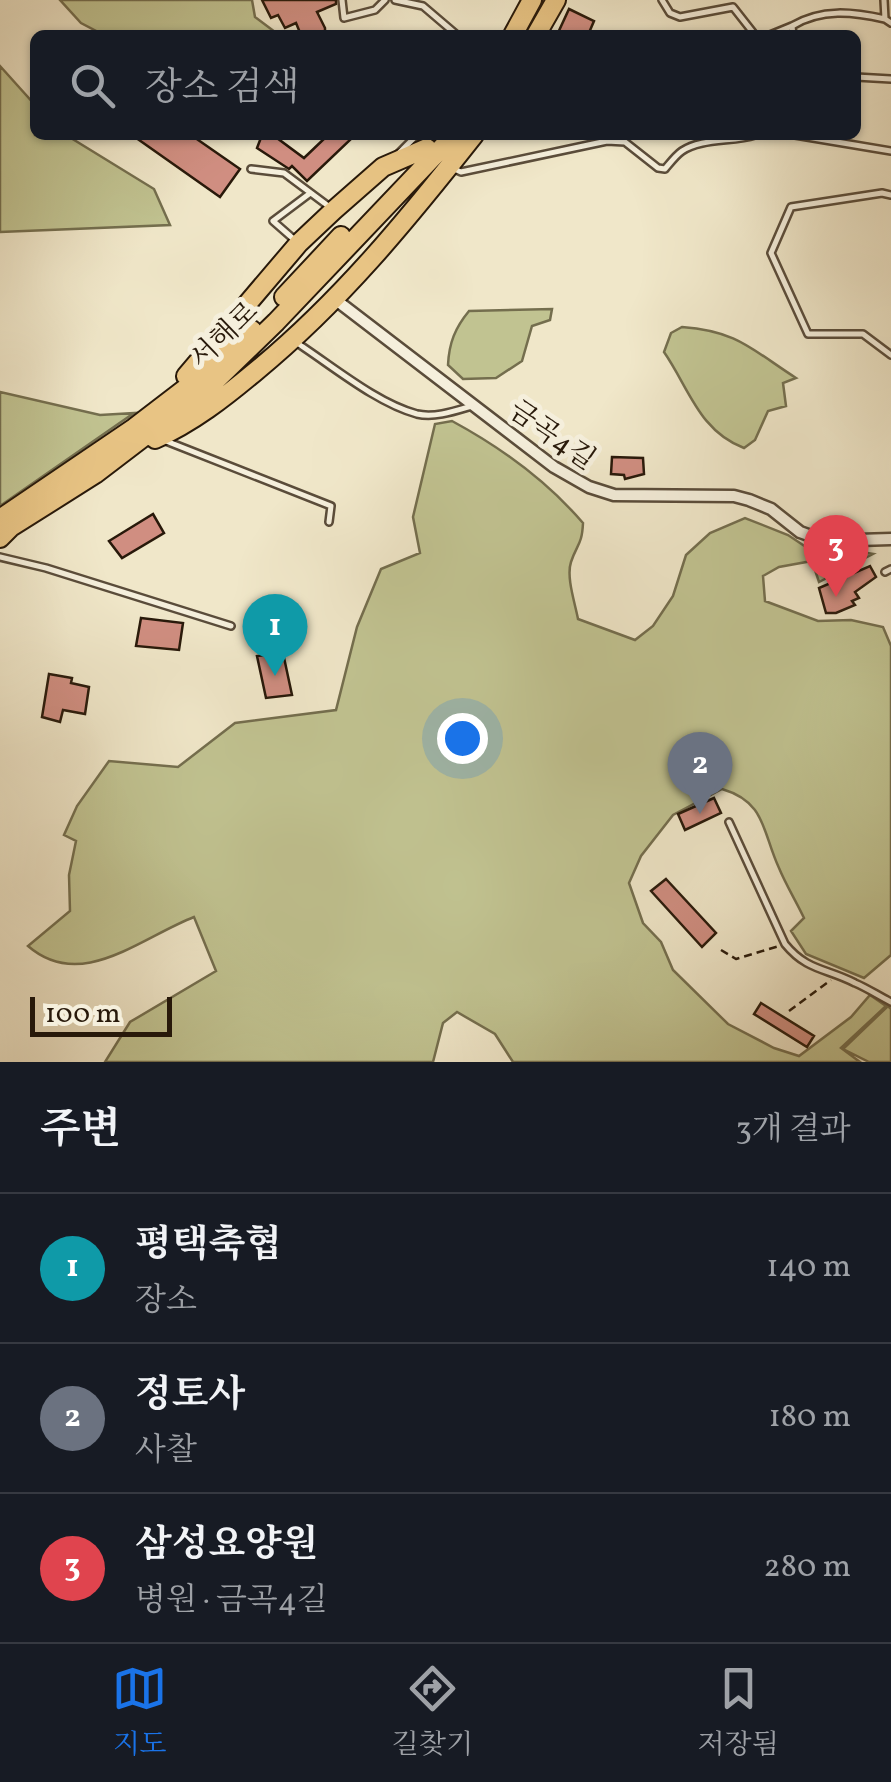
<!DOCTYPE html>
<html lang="ko">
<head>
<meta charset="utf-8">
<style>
  :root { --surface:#171b24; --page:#242831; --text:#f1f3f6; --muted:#9ea1a6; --line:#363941; --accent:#1a73e8 }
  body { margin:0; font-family:Vollkorn,"Noto Serif KR",serif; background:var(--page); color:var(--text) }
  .scale { position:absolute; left:30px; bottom:25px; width:142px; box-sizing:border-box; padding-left:10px; border:5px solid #28190a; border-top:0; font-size:28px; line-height:35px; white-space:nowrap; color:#28190a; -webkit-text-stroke:8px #f5efdc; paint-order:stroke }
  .you { position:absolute; left:462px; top:738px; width:35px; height:35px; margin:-25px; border:8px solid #fff; border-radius:50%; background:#1a73e8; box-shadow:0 0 0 15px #1a73e833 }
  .badge { display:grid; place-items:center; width:65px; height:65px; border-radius:50%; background:var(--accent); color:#fff; font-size:32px; font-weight:700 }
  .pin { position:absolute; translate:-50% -82px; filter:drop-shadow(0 2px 5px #0008) }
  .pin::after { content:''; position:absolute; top:52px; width:35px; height:30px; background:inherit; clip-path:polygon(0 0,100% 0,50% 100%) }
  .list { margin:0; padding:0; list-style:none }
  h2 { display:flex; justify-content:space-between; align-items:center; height:130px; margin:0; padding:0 40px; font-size:42px }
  h2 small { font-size:32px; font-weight:400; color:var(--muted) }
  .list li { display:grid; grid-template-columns:65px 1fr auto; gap:30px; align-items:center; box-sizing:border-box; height:150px; padding:0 40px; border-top:2px solid var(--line) }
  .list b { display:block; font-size:38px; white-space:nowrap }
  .list p { margin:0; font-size:32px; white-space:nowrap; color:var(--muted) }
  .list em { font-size:32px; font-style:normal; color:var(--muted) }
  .icon { flex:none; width:55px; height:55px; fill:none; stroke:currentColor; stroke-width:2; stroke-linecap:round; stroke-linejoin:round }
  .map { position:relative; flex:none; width:891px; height:1062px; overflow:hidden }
  .search { position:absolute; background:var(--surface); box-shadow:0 2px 8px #0004; left:30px; right:30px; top:30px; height:110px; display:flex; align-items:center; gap:25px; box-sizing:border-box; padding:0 35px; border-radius:15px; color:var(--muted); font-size:38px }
  .sheet { height:580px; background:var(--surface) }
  nav { display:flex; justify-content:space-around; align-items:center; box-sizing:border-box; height:140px; border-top:2px solid var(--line); background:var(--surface); font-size:28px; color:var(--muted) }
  nav a { display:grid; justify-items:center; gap:5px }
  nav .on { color:var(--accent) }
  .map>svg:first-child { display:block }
  .green { fill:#c1c391; stroke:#746e4e; stroke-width:2.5 }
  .building { fill:#d08e81; stroke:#28190a; stroke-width:2.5 }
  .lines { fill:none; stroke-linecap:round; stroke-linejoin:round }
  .service-casing { stroke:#5a4c3a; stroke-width:10 }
  .minor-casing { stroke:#5a4c3a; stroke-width:15 }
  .primary-casing { stroke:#28190a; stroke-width:22 }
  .path { stroke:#28190a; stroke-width:2.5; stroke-dasharray:8 5; stroke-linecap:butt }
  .service { stroke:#f5efdc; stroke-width:5 }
  .minor { stroke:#f5efdc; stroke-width:10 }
  .primary { stroke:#e8c484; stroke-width:18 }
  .labels { text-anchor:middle; stroke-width:10; stroke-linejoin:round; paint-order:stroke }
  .street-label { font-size:28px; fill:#28190a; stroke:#f5efdc }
</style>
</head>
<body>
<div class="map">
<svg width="891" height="1062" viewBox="0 0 891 1062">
  <rect width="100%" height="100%" fill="#f0e7c9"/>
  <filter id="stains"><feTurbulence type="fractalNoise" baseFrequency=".002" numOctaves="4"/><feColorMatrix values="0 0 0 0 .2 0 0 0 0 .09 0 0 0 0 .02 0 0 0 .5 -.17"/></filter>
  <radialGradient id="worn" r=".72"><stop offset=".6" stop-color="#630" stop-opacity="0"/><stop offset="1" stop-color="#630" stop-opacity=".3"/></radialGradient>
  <path class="green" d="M60 0H252L255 17 279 35H104L81 23Z
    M0 66 35 105V135H66L154 189 170 225 0 232Z
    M552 309 550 320 532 326 522 361 496 378 463 379 448 365C449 343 455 328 469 311Z
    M682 327C737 331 751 349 796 378L783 383 786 406 768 411 755 440 744 448C699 431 689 388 664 352L671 333Z
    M0 392 100 415 134 413 0 506Z
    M452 421C502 448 546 480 583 523 582 545 577 544 571 562 566 577 575 603 578 619L635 640 653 626 673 596 686 555 710 533 745 518 788 535 809 549 836 548 873 554 819 582 812 561 779 567 763 576 765 601 818 621 851 620 883 627 891 646V955L864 978 806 954 791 931 804 918C796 901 786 885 779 868 762 831 766 802 722 789L673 815 641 856 629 883 643 923 661 942 673 970 728 1024 774 1048 799 1056 851 1017 870 995 886 1006 841 1048 860 1062H513L495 1034 457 1012 443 1023 433 1062H105L130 1022 216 971 194 917C140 938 81 992 28 946L70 911 69 875 76 841 64 835 77 806 109 761 178 767 235 723 336 710 357 627 381 569 420 553 413 517 435 424Z
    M888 1006 891 1009V1062H869L843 1049Z"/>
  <path class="building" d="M262 0H336V4L317 12 325 28V35H301L296 23 285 28 278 15 271 18Z
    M569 9 594 21 588 35H557Z
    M132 135H191L240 169 220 197Z
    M262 135H280L277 138 304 158 328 135H346L350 140 307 181 292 166 289 169 257 148Z
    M612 457 643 458 644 474 625 479 624 475 611 474Z
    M153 514 164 533 122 558 109 541Z
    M870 566 876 577 855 592 859 598 852 601 855 605 836 613H826L819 588Z
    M141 618 183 623 179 650 136 646Z
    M283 653 292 695 266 698 257 656Z
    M49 674 72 678 71 683 89 687 85 714 63 710 60 722 42 717Z
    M714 798 721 813 685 830 678 814Z
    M666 879 716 933 702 947 651 891Z
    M761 1003 814 1036 807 1047 754 1014Z"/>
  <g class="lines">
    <g class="service-casing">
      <path id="service" d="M342 0 344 18 375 10 385 0
        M395 0 423 6 457 35
        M662 0 670 13 680 17 733 7 755 35
        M884 0 885 19 891 23
        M792 26C822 8 853 12 885 19
        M770 35 792 26 793 35
        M856 77 891 79
        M795 135 891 151
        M398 154 417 135
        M452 168 461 172 607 141 625 142 658 168 665 169C670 163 676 155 682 151 701 138 733 142 755 135
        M251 169 284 173 331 208
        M891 195 882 193 791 207 771 253 808 334H863L891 355
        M297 242 273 221 309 194
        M294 341C330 364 376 403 417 414 435 418 455 411 472 406
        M166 441 331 506 329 522
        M0 557 46 568 231 626
        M885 572 891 569
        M729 822 785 944C807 971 826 968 855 983 867 988 879 996 891 1002"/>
    </g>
    <g class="minor-casing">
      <path id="minor" d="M336 300 554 467 589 487 614 495 734 496 749 500 771 509 800 532 825 541 891 539"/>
    </g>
    <g class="primary-casing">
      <path id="primary" d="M513 35 532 0
        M536 35 556 0
        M284 297 341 236
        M186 376 299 243 334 210 383 167 427 148
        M155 439C192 423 225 397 256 371 340 302 407 220 474 135
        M0 519 134 428 194 382 252 330
        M0 538 11 527 95 474 209 387 276 322 454 135"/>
    </g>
    <path class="path" d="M721 950 736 959 779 946
      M789 1011 831 980"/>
    <use href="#service" class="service"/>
    <use href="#minor" class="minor"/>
    <use href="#primary" class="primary"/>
  </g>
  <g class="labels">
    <g class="street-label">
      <text transform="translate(223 334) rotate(-44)" y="10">서해로</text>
      <text transform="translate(553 434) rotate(35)" y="10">금곡4길</text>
    </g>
  </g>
  <rect width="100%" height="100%" filter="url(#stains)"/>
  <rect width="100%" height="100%" fill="url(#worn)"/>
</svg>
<div class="scale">100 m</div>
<div class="you"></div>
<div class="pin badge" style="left:275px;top:676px;background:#0f9aa8">1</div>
<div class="pin badge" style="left:700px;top:814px;background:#6b7280">2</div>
<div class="pin badge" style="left:836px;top:597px;background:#e0444e">3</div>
<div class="search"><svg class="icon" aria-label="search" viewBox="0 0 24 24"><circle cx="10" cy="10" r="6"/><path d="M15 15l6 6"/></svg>장소 검색</div>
</div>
<section class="sheet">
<h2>주변<small>3개 결과</small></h2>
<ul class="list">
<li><span class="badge" style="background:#0f9aa8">1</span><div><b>평택축협</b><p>장소</p></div><em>140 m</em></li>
<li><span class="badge" style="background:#6b7280">2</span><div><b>정토사</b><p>사찰</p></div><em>180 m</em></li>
<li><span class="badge" style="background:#e0444e">3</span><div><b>삼성요양원</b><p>병원 · 금곡4길</p></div><em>280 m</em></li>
</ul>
</section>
<nav>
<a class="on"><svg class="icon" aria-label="map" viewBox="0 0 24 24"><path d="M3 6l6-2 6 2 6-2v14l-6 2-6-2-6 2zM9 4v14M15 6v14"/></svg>지도</a>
<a><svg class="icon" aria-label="directions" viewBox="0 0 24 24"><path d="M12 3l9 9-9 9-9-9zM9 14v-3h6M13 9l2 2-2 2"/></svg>길찾기</a>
<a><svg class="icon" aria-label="saved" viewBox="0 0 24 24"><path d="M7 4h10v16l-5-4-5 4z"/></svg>저장됨</a>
</nav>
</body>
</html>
